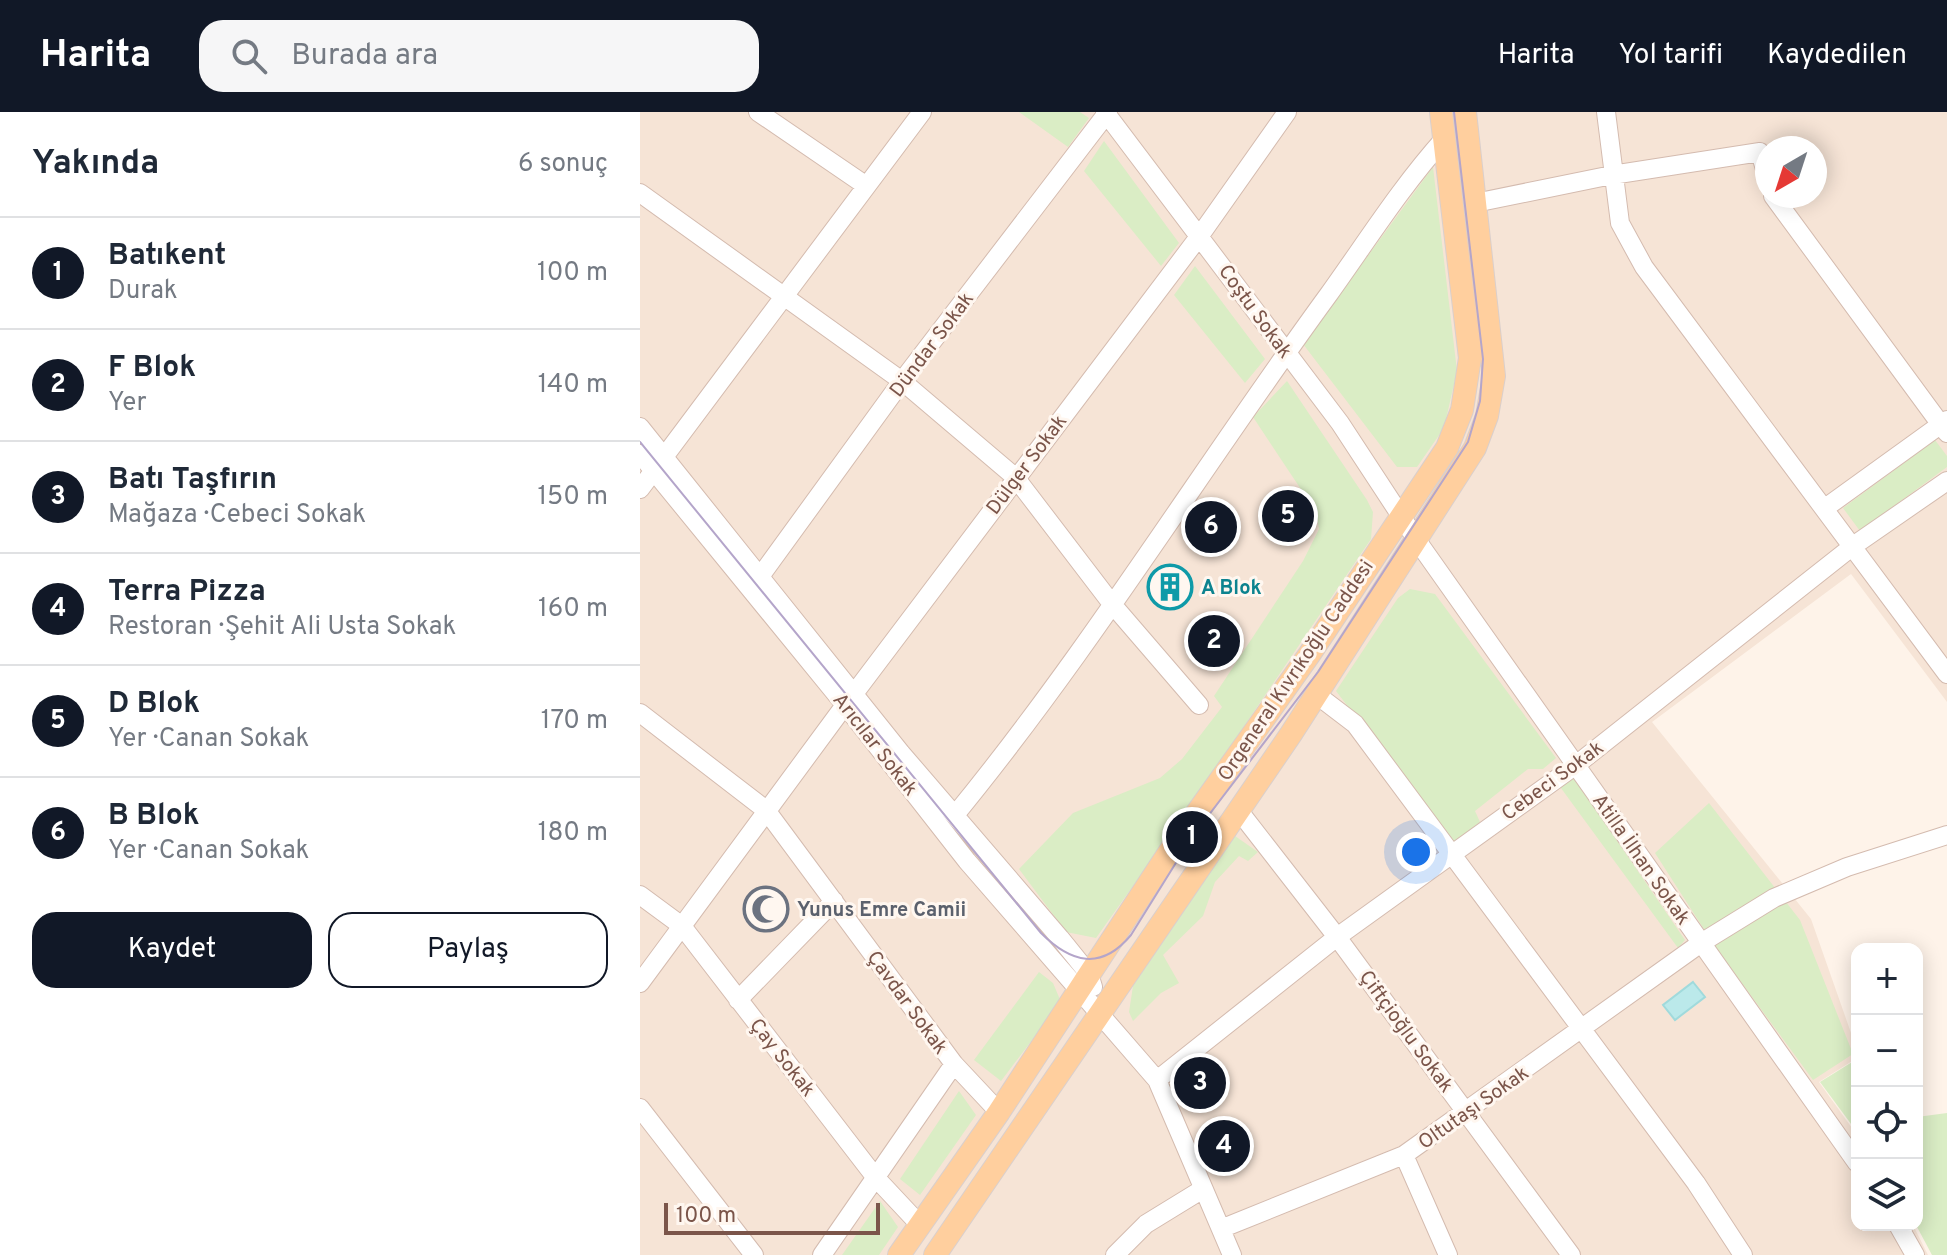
<!DOCTYPE html>
<html lang="tr">
<head>
<meta charset="utf-8">
<style>
  :root { --surface:#fff; --page:#f6f6f7; --text:#1f2937; --muted:#747a83; --line:#e0e1e3; --accent:#111827 }
  body { margin:0; font-family:Overpass,sans-serif; background:var(--page); color:var(--text) }
  .controls { position:absolute; right:24px; bottom:24px; display:grid; overflow:hidden; border-radius:16px; box-shadow:0 4px 20px #0003 }
  .controls button { width:72px; height:72px; display:grid; place-items:center; padding:0; border:0; border-bottom:2px solid var(--line); background:var(--surface); color:var(--text); font:40px sans-serif }
  .compass { position:absolute; left:1115px; top:24px; width:72px; height:72px; border-radius:50%; background:var(--surface); box-shadow:0 4px 20px #0003; rotate:219deg }
  .scale { position:absolute; left:24px; bottom:20px; width:216px; box-sizing:border-box; padding-left:8px; border:4px solid #7b554a; border-top:0; font-size:22px; line-height:28px; white-space:nowrap; color:#7b554a; -webkit-text-stroke:6px #fff7f0; paint-order:stroke }
  .you { position:absolute; left:776px; top:740px; width:28px; height:28px; margin:-20px; border:6px solid #fff; border-radius:50%; background:#1a73e8; box-shadow:0 0 0 12px #1a73e833 }
  .badge { display:grid; place-items:center; width:52px; height:52px; border-radius:50%; background:var(--accent); color:#fff; font-size:26px; font-weight:700 }
  .pin { position:absolute; translate:-50% -50%; border:4px solid #fff; box-shadow:0 2px 8px #0006 }
  .list { margin:0; padding:0; list-style:none }
  h2 { display:flex; justify-content:space-between; align-items:center; height:104px; margin:0; padding:0 32px; font-size:34px }
  h2 small { font-size:26px; font-weight:400; color:var(--muted) }
  .list li { display:grid; grid-template-columns:52px 1fr auto; gap:24px; align-items:center; box-sizing:border-box; height:112px; padding:0 32px; border-top:2px solid var(--line) }
  .list b { display:block; font-size:30px; white-space:nowrap }
  .list p { margin:0; font-size:26px; white-space:nowrap; color:var(--muted) }
  .list em { font-size:26px; font-style:normal; color:var(--muted) }
  .actions { display:flex; gap:16px; padding:24px 32px }
  .actions a { flex:1; padding:18px 0; border:2px solid var(--accent); border-radius:24px; text-align:center; font-size:28px; color:var(--accent) }
  .actions .main { background:var(--accent); color:#fff }
  .icon { flex:none; width:44px; height:44px; fill:none; stroke:currentColor; stroke-width:2; stroke-linecap:round; stroke-linejoin:round }
  .map { position:relative; flex:none; width:1307px; height:1143px; overflow:hidden }
  header { display:flex; align-items:center; gap:48px; box-sizing:border-box; height:112px; padding:0 40px; background:var(--accent); color:#fff }
  header strong { font-size:38px }
  nav { display:flex; gap:44px; margin-inline-start:auto; font-size:28px }
  .search { width:560px; height:72px; background:var(--page); display:flex; align-items:center; gap:20px; box-sizing:border-box; padding:0 28px; border-radius:24px; color:var(--muted); font-size:30px }
  main { display:flex }
  aside { flex:1; background:var(--surface) }
  .map>svg:first-child { display:block }
  .residential { fill:#f6e4d6; fill-rule:evenodd }
  .green { fill:#daedc5 }
  .water { fill:#bbe9ea; stroke:#a0dadc; stroke-width:2 }
  .lines { fill:none; stroke-linecap:round; stroke-linejoin:round }
  .minor-casing { stroke:#d4bbaf; stroke-width:20 }
  .major-casing { stroke:#dacfcc; stroke-width:24 }
  .minor { stroke:#fff; stroke-width:18 }
  .major { stroke:#ffcf9e; stroke-width:22 }
  .tram { stroke:#b4a5ca; stroke-width:2 }
  .labels { text-anchor:middle; stroke-width:6; stroke-linejoin:round; paint-order:stroke }
  .street-label { font-size:20px; fill:#7b554a; stroke:#fff7f0 }
  .culture-label { font-size:20px; font-weight:bold; fill:#0d838f; stroke:#fff7f0; text-anchor:start }
  .worship-label { font-size:20px; font-weight:bold; fill:#5b616d; stroke:#fff7f0; text-anchor:start }
</style>
</head>
<body>
<header>
<strong>Harita</strong>
<div class="search"><svg class="icon" aria-label="search" viewBox="0 0 24 24"><circle cx="10" cy="10" r="6"/><path d="M15 15l6 6"/></svg>Burada ara</div>
<nav><a>Harita</a><a>Yol tarifi</a><a>Kaydedilen</a></nav>
</header>
<main>
<aside>
<h2>Yakında<small>6 sonuç</small></h2>
<ul class="list">
<li><span class="badge">1</span><div><b>Batıkent</b><p>Durak</p></div><em>100 m</em></li>
<li><span class="badge">2</span><div><b>F Blok</b><p>Yer</p></div><em>140 m</em></li>
<li><span class="badge">3</span><div><b>Batı Taşfırın</b><p>Mağaza · Cebeci Sokak</p></div><em>150 m</em></li>
<li><span class="badge">4</span><div><b>Terra Pizza</b><p>Restoran · Şehit Ali Usta Sokak</p></div><em>160 m</em></li>
<li><span class="badge">5</span><div><b>D Blok</b><p>Yer · Canan Sokak</p></div><em>170 m</em></li>
<li><span class="badge">6</span><div><b>B Blok</b><p>Yer · Canan Sokak</p></div><em>180 m</em></li>
</ul>
<div class="actions"><a class="main">Kaydet</a><a>Paylaş</a></div>
</aside>
<div class="map">
<svg width="1307" height="1143" viewBox="0 0 1307 1143">
  <rect width="100%" height="100%" fill="#fef3e9"/>
  <path class="residential" d="M0 0H1307V590L1211 462 1012 610 1171 807 1217 938V946L1179 970 1217 1023V1113H1273L1288 1143H0ZM1127 36H1175V84H1127Z"/>
  <path class="green" d="M379 0H440L449 6 428 35Z
    M464 29 539 131 521 154 444 59Z
    M793 55 817 259 804 316 777 355H757L663 232Z
    M555 154 625 247 605 271 534 183Z
    M647 269 727 388 733 400 731 427 550 694 456 826 426 820 379 757 433 701 520 666 542 647 582 595 574 584 663 449 679 417 676 400 613 305Z
    M1295 328 1307 344V355L1220 419 1203 396Z
    M770 477 795 482 916 646 903 657H888L835 699 840 710 813 732 696 579 758 486Z
    M933 664 1045 828 1038 836 918 672Z
    M1069 691 1160 808 1213 942 1173 968 1076 836 1015 741Z
    M595 724 618 740 608 749 599 744 575 770 563 804 523 843 539 871 521 881 493 909 489 900 493 874Z
    M399 860 413 871 421 890 361 969 334 948Z
    M1217 947V1020L1180 970Z
    M319 979 336 1003 280 1083 260 1067Z
    M1307 1001V1143H1292L1276 1113 1277 1005Z
    M240 1089 258 1115 239 1143H202Z"/>
  <path class="water" d="M1053 870 1065 885 1035 908 1023 893Z"/>
  <g class="lines">
    <g class="minor-casing">
      <path id="minor" d="M118 0 225 73
        M465 0 700 311 778 430 1217 1051
        M966 0 980 111 1004 155 1307 562
        M0 81 262 269 375 365 472 492 559 593
        M1133 84 1307 321
        M835 91 972 63 1120 40 1127 64
        M0 315 261 641 420 826 449 862 453 875
        M0 342 205 593 327 749 517 968 592 1143
        M0 377 282 0
        M1185 396 1307 308
        M119 466 262 269 468 0
        M213 583 561 122 647 0
        M677 583 715 612 1056 1071 1103 1143
        M0 601 126 698 314 952 359 1000
        M599 699 697 825 931 1143
        M315 703C451 537 563 354 689 182 727 129 761 75 804 27
        M0 783 42 814 236 1066 280 1113
        M0 871 205 593
        M98 888 194 789
        M517 968 697 825 936 653 1213 434 1307 369
        M0 996 114 1143
        M764 1043 808 1143
        M1258 1113 1275 1143
        M583 1116 764 1043 1061 831 1134 786 1207 755 1307 723
        M182 1143 314 952
        M475 1143 506 1112 563 1077"/>
    </g>
    <g class="major-casing">
      <path id="major" d="M259 1143 359 1000 532 736 669 543 807 336 822 298 830 246 801 0
        M295 1143 651 622 835 336 847 304 854 264 825 0"/>
    </g>
    <use href="#minor" class="minor"/>
    <use href="#major" class="major"/>
    <path class="tram" d="M0 330 401 821C431 851 461 859 491 823L552 725 678 560 828 330 840 289 843 247 814 0"/>
  </g>
  <defs>
    <g id="building-ring" transform="scale(2.3)"><circle r="9.5" fill="#fff7f0" stroke="#0f9aa8" stroke-width="1.5"/><path d="M-4-6H4V6H1V3H-1V6H-4ZM-2.5-4.3h1.7v1.8h-1.7ZM.8-4.3h1.7v1.8H.8ZM-2.5-1h1.7V.8h-1.7ZM.8-1h1.7V.8H.8Z" fill="#0f9aa8"/></g>
    <g id="mosque-ring" transform="scale(2.3)"><circle r="9.5" fill="#fff7f0" stroke="#6b7280" stroke-width="1.5"/><path d="M3.5-4.9A6 6 0 1 0 3.5 4.9A5 5 0 1 1 3.5-4.9Z" fill="#6b7280"/></g>
  </defs>
  <g fill-rule="evenodd">
    <use href="#building-ring" x="530" y="475"/>
    <use href="#mosque-ring" x="126" y="797"/>
  </g>
  <g class="labels">
    <g class="street-label">
      <text transform="translate(616 199) rotate(54)" y="7">Coştu Sokak</text>
      <text transform="translate(291 232) rotate(-53)" y="7">Dündar Sokak</text>
      <text transform="translate(386 352) rotate(-53)" y="7">Dülger Sokak</text>
      <text transform="translate(655 558) rotate(-56)" y="7">Orgeneral Kıvrıkoğlu Caddesi</text>
      <text transform="translate(236 632) rotate(52)" y="7">Arıcılar Sokak</text>
      <text transform="translate(912 668) rotate(-36)" y="7">Cebeci Sokak</text>
      <text transform="translate(1002 747) rotate(55)" y="7">Atilla İlhan Sokak</text>
      <text transform="translate(268 890) rotate(54)" y="7">Çavdar Sokak</text>
      <text transform="translate(767 919) rotate(54)" y="7">Çiftçioğlu Sokak</text>
      <text transform="translate(143 945) rotate(52)" y="7">Çay Sokak</text>
      <text transform="translate(833 995) rotate(-35)" y="7">Oltutaşı Sokak</text>
    </g>
    <g class="culture-label">
      <text x="561" y="482">A Blok</text>
    </g>
    <g class="worship-label">
      <text x="157" y="804">Yunus Emre Camii</text>
    </g>
  </g>
</svg>
<div class="controls">
<button>+</button>
<button>−</button>
<button><svg class="icon" aria-label="locate" viewBox="0 0 24 24"><circle cx="12" cy="12" r="6"/><path d="M12 2v4M12 18v4M2 12h4M18 12h4"/></svg></button>
<button><svg class="icon" aria-label="layers" viewBox="0 0 24 24"><path d="M12 4l9 5-9 5-9-5zM3 14l9 5 9-5"/></svg></button>
</div>
<svg class="compass" viewBox="-18 -18 36 36"><path d="M0-13l5 13h-10z" fill="#e53935"/><path d="M0 13l5-13h-10z" fill="#747a83"/></svg>
<div class="scale">100 m</div>
<div class="you"></div>
<div class="pin badge" style="left:552px;top:725px">1</div>
<div class="pin badge" style="left:574px;top:529px">2</div>
<div class="pin badge" style="left:560px;top:971px">3</div>
<div class="pin badge" style="left:584px;top:1034px">4</div>
<div class="pin badge" style="left:648px;top:404px">5</div>
<div class="pin badge" style="left:571px;top:415px">6</div>
</div>
</main>
</body>
</html>
